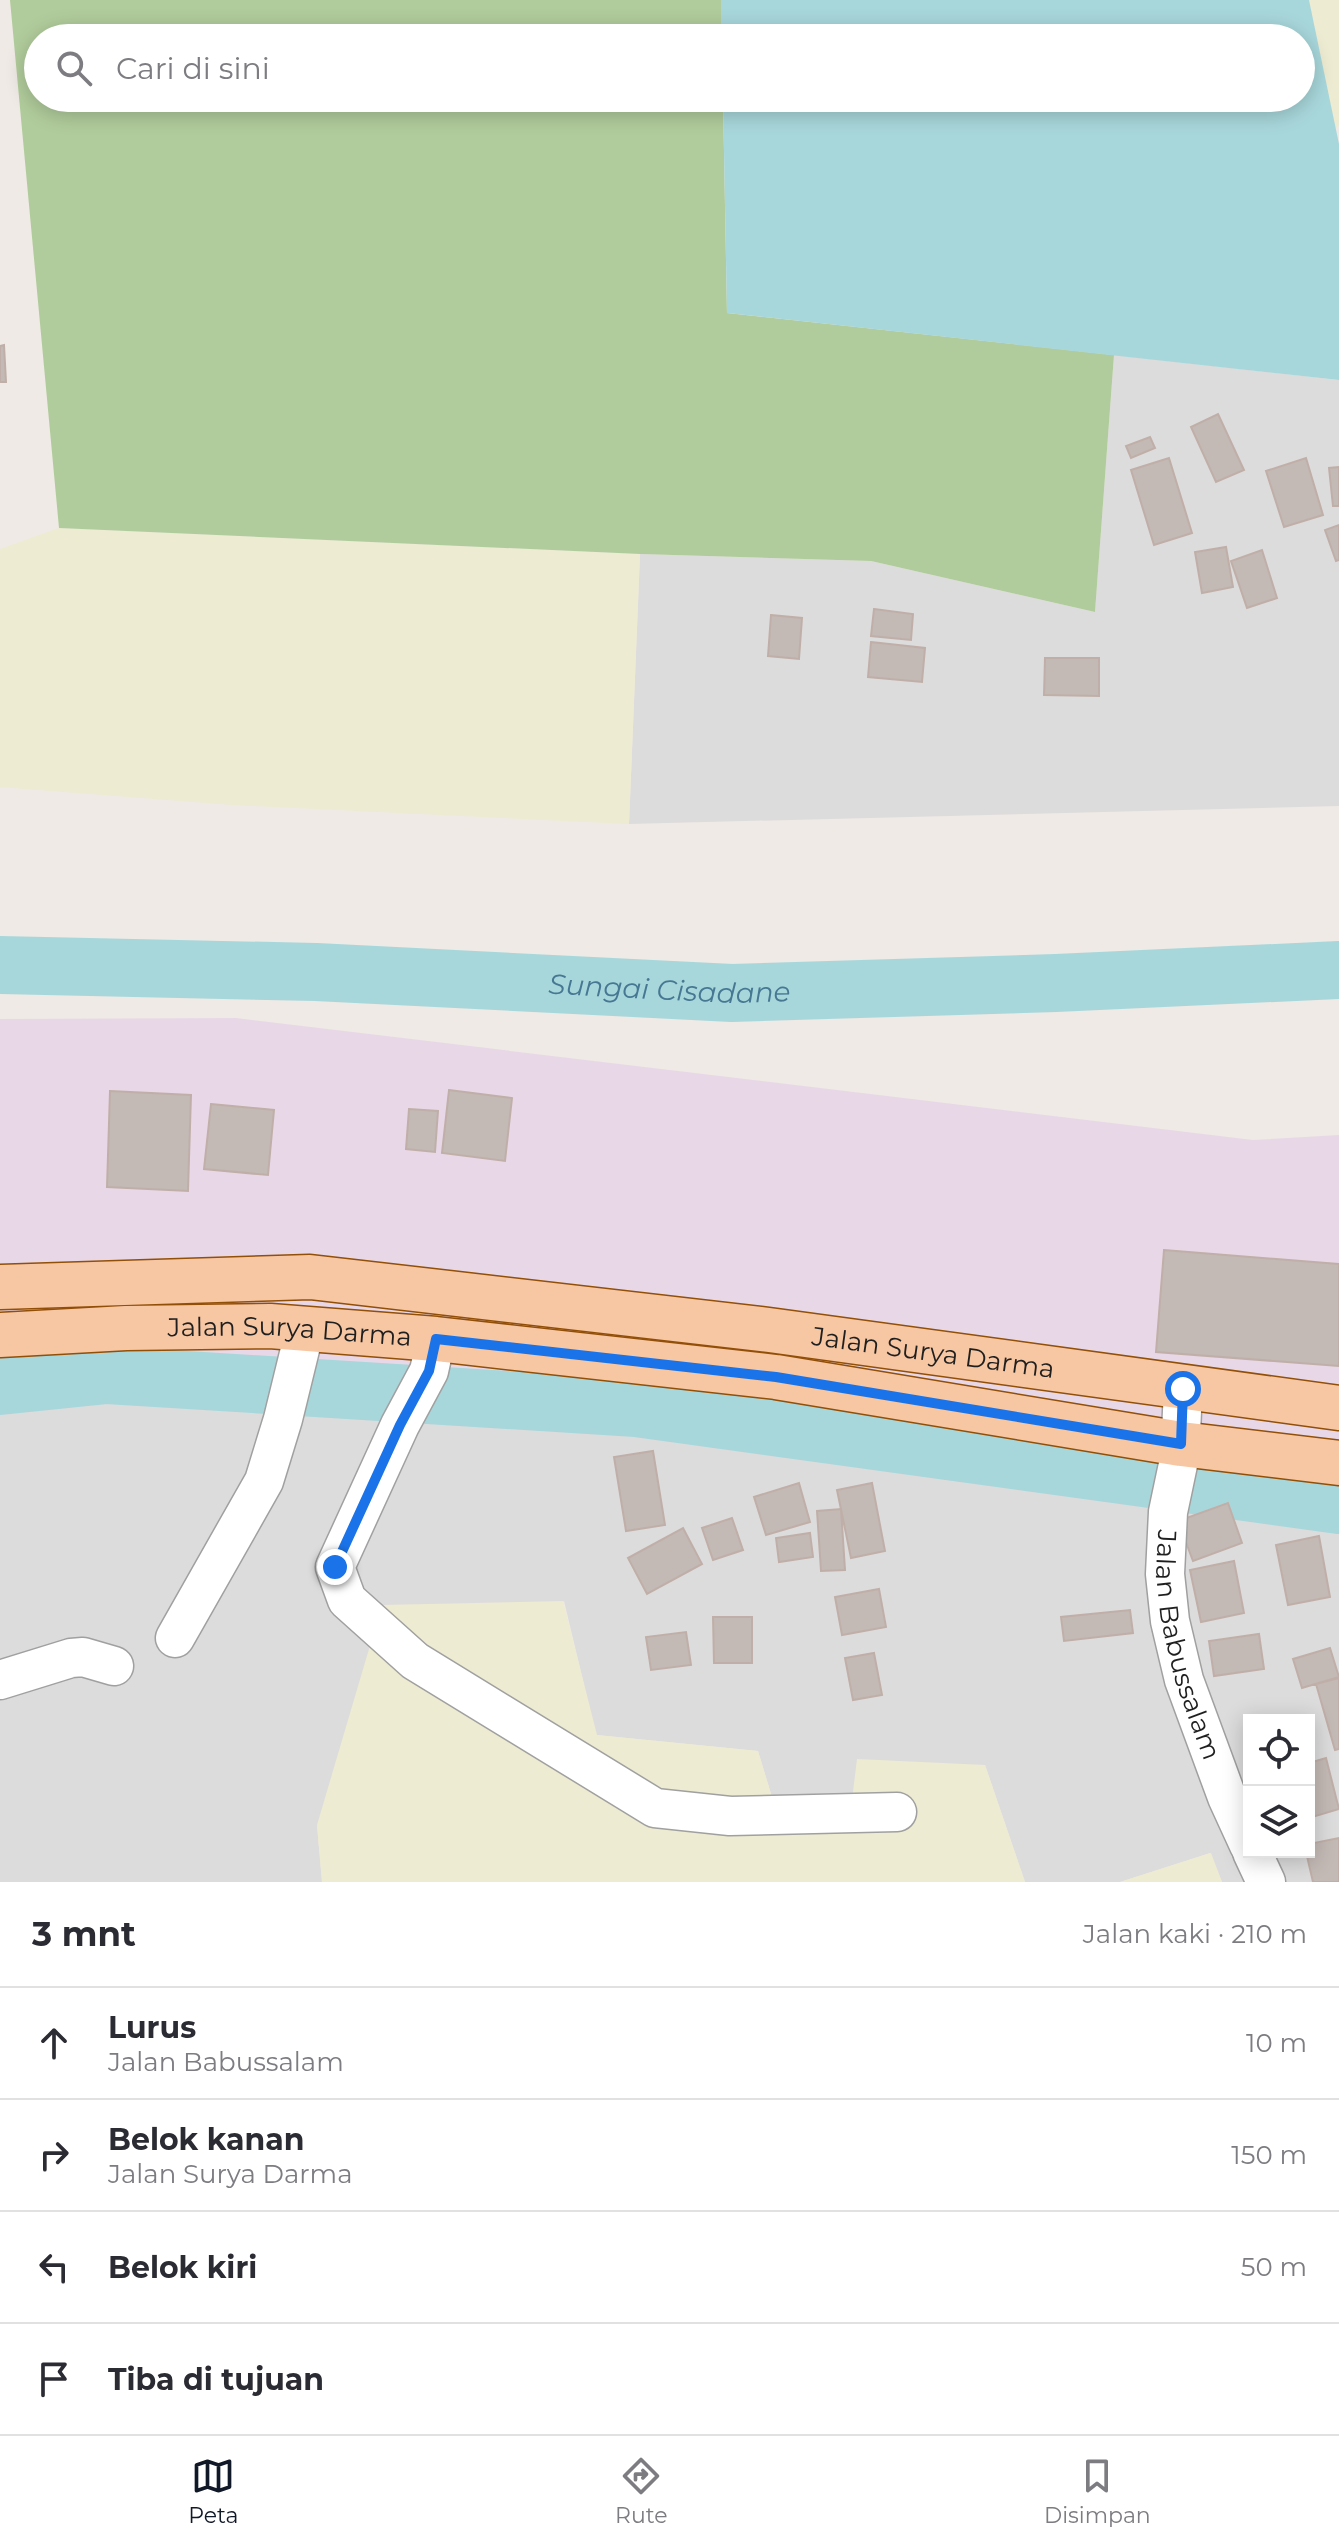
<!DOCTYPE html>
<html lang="id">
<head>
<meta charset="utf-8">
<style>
  :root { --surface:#fff; --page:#f2f2f3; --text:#2b2b33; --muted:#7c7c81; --line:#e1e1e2; --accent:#111827 }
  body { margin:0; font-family:Montserrat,sans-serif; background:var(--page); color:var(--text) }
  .controls { position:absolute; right:24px; bottom:24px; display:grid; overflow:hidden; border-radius:0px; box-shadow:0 4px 20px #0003 }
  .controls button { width:72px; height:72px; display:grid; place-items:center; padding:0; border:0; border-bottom:2px solid var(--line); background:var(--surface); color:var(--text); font:40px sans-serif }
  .stop { position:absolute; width:24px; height:24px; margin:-18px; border:6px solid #1a73e8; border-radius:50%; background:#fff }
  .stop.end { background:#1a73e8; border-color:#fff; box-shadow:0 2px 8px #0008 }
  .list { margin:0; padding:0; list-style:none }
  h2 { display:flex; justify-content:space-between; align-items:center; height:104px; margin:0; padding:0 32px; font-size:34px }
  h2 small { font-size:26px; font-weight:400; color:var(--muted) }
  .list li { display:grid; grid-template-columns:52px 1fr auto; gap:24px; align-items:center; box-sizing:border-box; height:112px; padding:0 32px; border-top:2px solid var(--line) }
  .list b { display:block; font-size:30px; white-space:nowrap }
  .list p { margin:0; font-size:26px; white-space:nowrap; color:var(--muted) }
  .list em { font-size:26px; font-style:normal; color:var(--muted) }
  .icon { flex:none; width:44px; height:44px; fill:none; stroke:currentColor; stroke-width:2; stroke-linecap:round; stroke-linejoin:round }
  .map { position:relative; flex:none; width:1339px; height:1882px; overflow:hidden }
  .search { position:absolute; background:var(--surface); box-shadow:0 4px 20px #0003; left:24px; right:24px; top:24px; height:88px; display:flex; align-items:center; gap:20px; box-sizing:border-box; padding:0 28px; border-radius:44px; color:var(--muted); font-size:30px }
  .sheet { height:552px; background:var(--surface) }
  nav { display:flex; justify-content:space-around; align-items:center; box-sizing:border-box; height:112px; border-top:2px solid var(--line); background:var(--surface); font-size:22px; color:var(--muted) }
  nav a { display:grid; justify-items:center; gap:4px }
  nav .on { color:var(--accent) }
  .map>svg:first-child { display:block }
  .residential { fill:#dddcdc; fill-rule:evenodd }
  .industrial { fill:#e8d8e7 }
  .farmland { fill:#edebd1 }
  .forest { fill:#b1cc9c }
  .water { fill:#a8d7db }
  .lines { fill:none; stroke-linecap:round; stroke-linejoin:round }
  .river { stroke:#a8d7db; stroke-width:58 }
  .building { fill:#c3b9b5; stroke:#c0afa8; stroke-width:2 }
  .minor-casing { stroke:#a0a0a0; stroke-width:41 }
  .primary-casing { stroke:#924f07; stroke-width:47 }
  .minor { stroke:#fff; stroke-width:38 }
  .primary { stroke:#f7c6a2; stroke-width:44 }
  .route { stroke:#1a73e8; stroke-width:10 }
  .labels { text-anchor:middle; stroke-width:6; stroke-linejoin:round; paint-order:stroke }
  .street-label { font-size:26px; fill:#1f1f1f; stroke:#fff }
  .water-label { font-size:28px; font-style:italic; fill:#467893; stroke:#fff }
</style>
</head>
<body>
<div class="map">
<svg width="1339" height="1882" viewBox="0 0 1339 1882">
  <rect width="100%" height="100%" fill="#efeae5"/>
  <path class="residential" d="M1114 355 1339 380V806L629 824 640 554 871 561 1095 612Z
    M126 1397 619 1413 1339 1524V1882H1222L1210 1853 1120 1882H1025L985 1765 851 1808 778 1817 758 1751 596 1735 564 1601 317 1825 322 1882H0V1407ZM1249 1720H1309V1852H1249Z"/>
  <path class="industrial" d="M236 1018 1253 1140 1339 1135V1524L619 1413 126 1397 0 1407V1019Z"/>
  <path class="farmland" d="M1309 0H1339V126L1335 127Z
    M59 528 640 554 629 824 233 805 0 787V549Z
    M563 1601 597 1735 758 1751 778 1817 851 1808 857 1759 985 1765 1025 1882H322L317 1825 382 1605Z
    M1211 1853 1222 1882H1120Z"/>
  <path class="forest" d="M10 0H721V38H38V98H723L727 313 1114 355 1095 612 871 561 640 554 59 528Z"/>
  <path class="water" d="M721 0H1309L1339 144V380L727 313 723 98H1301V38H721Z"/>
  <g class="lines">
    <g class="river">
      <path id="s1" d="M0 965 316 972 732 993 1056 983 1339 970"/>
      <path d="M0 1386 107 1375 636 1408 1339 1505"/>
    </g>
  </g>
  <path class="building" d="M4 345 6 382H0V346Z
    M1218 414 1244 470 1216 482 1191 427Z
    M1150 437 1155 448 1131 458 1126 446Z
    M1169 458 1192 533 1154 545 1131 470Z
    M1306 458 1323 515 1284 527 1266 471Z
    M1339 467V506H1333L1329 468Z
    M1339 525V560L1336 561 1325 530Z
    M1226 547 1233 587 1202 593 1195 552Z
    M1262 550 1277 598 1247 608 1231 561Z
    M874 609 913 614 911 640 871 636Z
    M771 615 802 618 799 659 768 656Z
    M871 642 925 648 922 682 868 677Z
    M1045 658H1099V696L1044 695Z
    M449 1090 512 1098 505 1161 442 1153Z
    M110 1091 191 1095 188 1191 107 1187Z
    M211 1104 274 1110 268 1175 204 1169Z
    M409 1109 438 1111 435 1152 406 1149Z
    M1164 1250 1339 1264V1366L1156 1352Z
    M653 1451 665 1525 626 1531 614 1457Z
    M799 1483 810 1522 766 1535 754 1497Z
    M872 1483 885 1551 851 1558 837 1490Z
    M1228 1503 1242 1543 1193 1561 1178 1521Z
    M841 1509 845 1570 821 1571 817 1511Z
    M732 1518 743 1550 713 1560 702 1528Z
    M683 1528 702 1564 647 1594 628 1558Z
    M810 1533 813 1557 779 1562 776 1538Z
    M1319 1536 1330 1597 1288 1605 1276 1545Z
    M1234 1561 1244 1613 1201 1622 1190 1570Z
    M879 1589 886 1627 842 1635 835 1597Z
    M1130 1610 1133 1633 1064 1641 1061 1617Z
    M713 1617H752V1663H714Z
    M686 1632 691 1665 651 1670 646 1637Z
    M1259 1634 1264 1669 1214 1676 1209 1641Z
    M1330 1648 1339 1677 1302 1688 1293 1659Z
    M874 1653 882 1695 853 1700 845 1658Z
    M1339 1678V1749L1335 1750 1316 1684Z
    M1326 1758 1339 1809 1309 1818V1763Z
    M1339 1838V1882H1313L1306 1852H1309V1844Z"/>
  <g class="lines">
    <g class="minor-casing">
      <g id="minor">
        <path d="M436 1339 429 1371 400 1425 335 1567 347 1600 415 1661 655 1808 730 1816 897 1812"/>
        <path id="s2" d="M1183 1389 1180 1455 1168 1512 1165 1574 1170 1621 1184 1680 1227 1797 1249 1845"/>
        <path d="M175 1638 264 1481 283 1419 305 1329"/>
        <path d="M0 1680 71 1658 83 1657 114 1666"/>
        <path d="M1252 1852 1266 1882"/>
      </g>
    </g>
    <g class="primary-casing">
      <g id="primary">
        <path id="s3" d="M0 1287 310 1277 769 1330 1339 1408"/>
        <path id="s4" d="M0 1335 126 1328 270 1326 436 1339 776 1377 1181 1444 1339 1463"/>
      </g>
    </g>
    <use href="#minor" class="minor"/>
    <use href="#primary" class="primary"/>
  </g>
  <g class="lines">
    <path class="route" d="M335 1567 400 1425 429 1371 436 1339 776 1377 1181 1444 1183 1389"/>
  </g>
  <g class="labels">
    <g class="street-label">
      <text dy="9" stroke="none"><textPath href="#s4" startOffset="290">Jalan Surya Darma</textPath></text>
      <text dy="9" stroke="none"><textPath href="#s3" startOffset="938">Jalan Surya Darma</textPath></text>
      <text dy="9" stroke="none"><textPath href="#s2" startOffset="260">Jalan Babussalam</textPath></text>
    </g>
    <g class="water-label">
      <text dy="10" stroke="none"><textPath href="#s1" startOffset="670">Sungai Cisadane</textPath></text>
    </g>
  </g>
</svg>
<div class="controls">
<button><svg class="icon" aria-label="locate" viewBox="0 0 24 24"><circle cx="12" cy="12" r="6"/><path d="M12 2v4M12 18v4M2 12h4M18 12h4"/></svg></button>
<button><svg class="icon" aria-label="layers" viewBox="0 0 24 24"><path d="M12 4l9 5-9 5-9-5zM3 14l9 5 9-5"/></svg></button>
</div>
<div class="stop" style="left:1183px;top:1389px"></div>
<div class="stop end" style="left:335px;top:1567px"></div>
<div class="search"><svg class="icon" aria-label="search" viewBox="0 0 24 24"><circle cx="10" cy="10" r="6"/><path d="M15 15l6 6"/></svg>Cari di sini</div>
</div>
<section class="sheet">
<h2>3 mnt<small>Jalan kaki · 210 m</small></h2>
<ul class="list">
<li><svg class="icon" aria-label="ahead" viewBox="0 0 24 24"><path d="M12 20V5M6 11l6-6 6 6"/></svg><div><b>Lurus</b><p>Jalan Babussalam</p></div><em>10 m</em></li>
<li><svg class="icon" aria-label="right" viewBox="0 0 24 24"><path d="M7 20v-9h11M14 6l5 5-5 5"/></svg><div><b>Belok kanan</b><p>Jalan Surya Darma</p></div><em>150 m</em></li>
<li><svg class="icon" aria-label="left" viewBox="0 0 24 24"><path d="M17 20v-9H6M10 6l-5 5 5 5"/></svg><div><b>Belok kiri</b></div><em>50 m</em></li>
<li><svg class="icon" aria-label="arrive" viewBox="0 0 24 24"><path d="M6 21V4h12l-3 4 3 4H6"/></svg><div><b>Tiba di tujuan</b></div></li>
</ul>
</section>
<nav>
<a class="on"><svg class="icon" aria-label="map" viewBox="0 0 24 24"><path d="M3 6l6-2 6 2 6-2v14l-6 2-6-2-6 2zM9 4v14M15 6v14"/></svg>Peta</a>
<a><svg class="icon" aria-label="directions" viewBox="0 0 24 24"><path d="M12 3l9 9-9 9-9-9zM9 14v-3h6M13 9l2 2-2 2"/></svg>Rute</a>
<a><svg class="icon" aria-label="saved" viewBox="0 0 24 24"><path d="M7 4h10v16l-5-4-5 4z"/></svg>Disimpan</a>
</nav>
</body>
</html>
